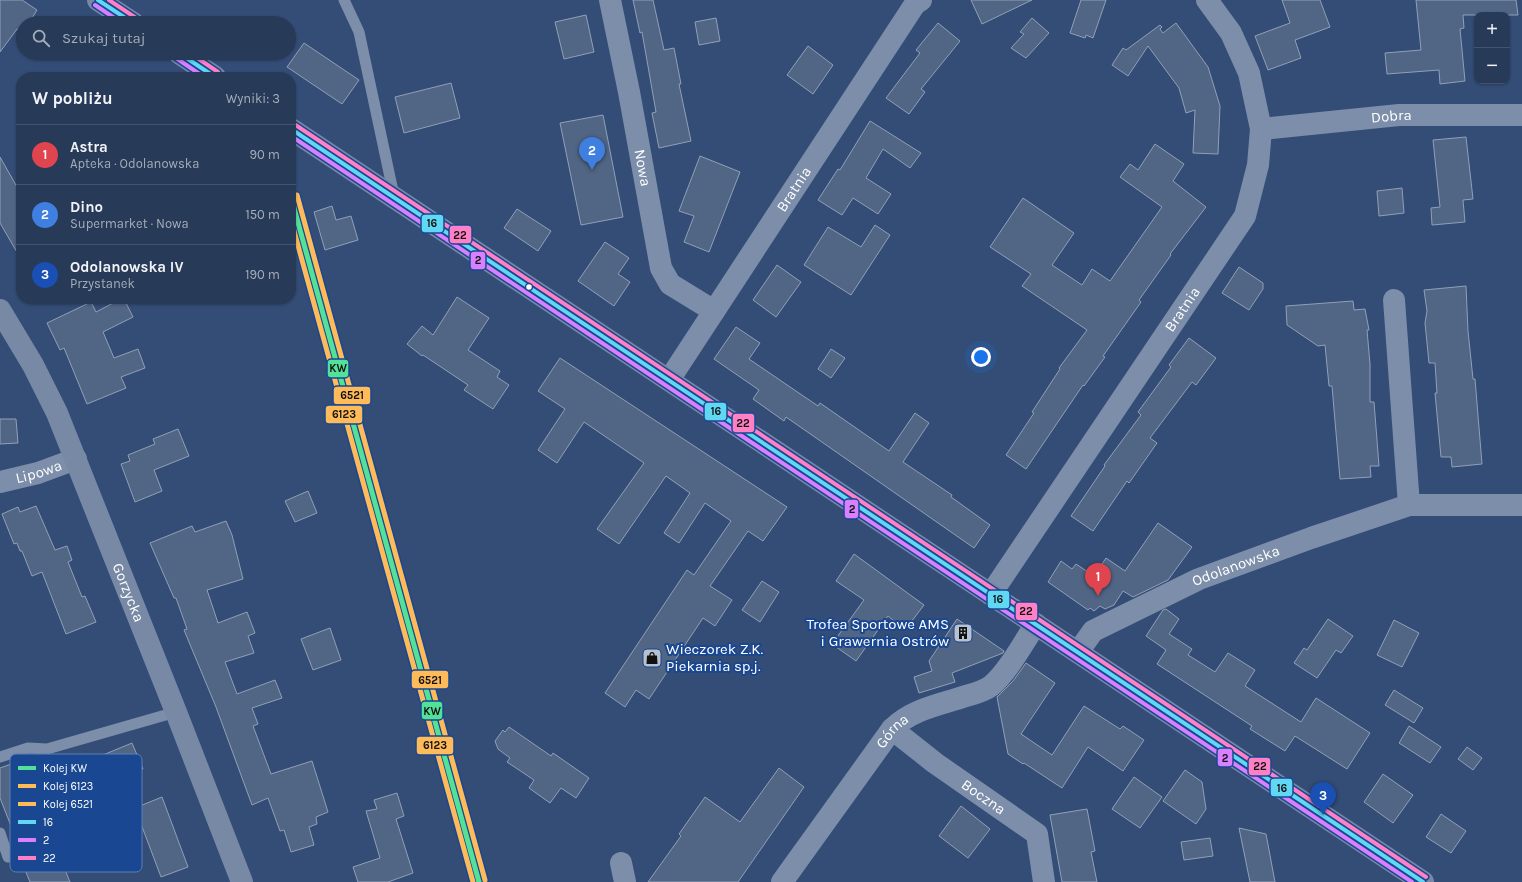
<!DOCTYPE html>
<html lang="pl">
<head>
<meta charset="utf-8">
<style>
  :root { --surface:#273a58; --page:#334561; --text:#f1f3f6; --muted:#a4adba; --line:#43546e; --accent:#b8c1cf }
  body { margin:0; font-family:Karla,sans-serif; background:var(--page); color:var(--text) }
  .controls { position:absolute; right:12px; top:12px; display:grid; overflow:hidden; border-radius:8px; box-shadow:0 1px 3px #0004 }
  .controls button { width:36px; height:36px; display:grid; place-items:center; padding:0; border:0; border-bottom:1px solid var(--line); background:var(--surface); color:var(--text); font:20px sans-serif }
  .you { position:absolute; left:981px; top:357px; width:14px; height:14px; margin:-10px; border:3px solid #fff; border-radius:50%; background:#1a73e8; box-shadow:0 0 0 6px #1a73e833 }
  .badge { display:grid; place-items:center; width:26px; height:26px; border-radius:50%; background:var(--accent); color:#fff; font-size:13px; font-weight:700 }
  .pin { position:absolute; translate:-50% -33px; filter:drop-shadow(0 1px 2px #0008) }
  .pin::after { content:''; position:absolute; top:21px; width:14px; height:12px; background:inherit; clip-path:polygon(0 0,100% 0,50% 100%) }
  .list { margin:0; padding:0; list-style:none }
  h2 { display:flex; justify-content:space-between; align-items:center; height:52px; margin:0; padding:0 16px; font-size:17px }
  h2 small { font-size:13px; font-weight:400; color:var(--muted) }
  .list li { display:grid; grid-template-columns:26px 1fr auto; gap:12px; align-items:center; box-sizing:border-box; height:60px; padding:0 16px; border-top:1px solid var(--line) }
  .list b { display:block; font-size:15px; white-space:nowrap }
  .list p { margin:0; font-size:13px; white-space:nowrap; color:var(--muted) }
  .list em { font-size:13px; font-style:normal; color:var(--muted) }
  .icon { flex:none; width:22px; height:22px; fill:none; stroke:currentColor; stroke-width:2; stroke-linecap:round; stroke-linejoin:round }
  .map { position:relative; flex:none; width:1522px; height:882px; overflow:hidden }
  .search { position:absolute; background:var(--surface); box-shadow:0 1px 3px #0004; left:16px; top:16px; width:280px; height:44px; display:flex; align-items:center; gap:10px; box-sizing:border-box; padding:0 14px; border-radius:22px; color:var(--muted); font-size:15px }
  .panel { position:absolute; background:var(--surface); box-shadow:0 1px 3px #0004; left:16px; top:72px; width:280px; height:232px; border-radius:16px }
  .map>svg:first-child { display:block }
  .building { fill:#516585; stroke:#91a0b7 }
  .lines { fill:none; stroke-linecap:round; stroke-linejoin:round }
  .lane { stroke:#7c8ea9; stroke-width:11 }
  .street { stroke:#7c8ea9; stroke-width:22 }
  .secondary { stroke:#7889a5; stroke-width:22 }
  .bus-1-casing { stroke:#194791; stroke-width:7 }
  .bus-2-casing { stroke:#194791; stroke-width:7 }
  .bus-3-casing { stroke:#194791; stroke-width:7 }
  .bus-1 { stroke:#60d8f3; stroke-width:4 }
  .bus-2 { stroke:#d880ff; stroke-width:4 }
  .bus-3 { stroke:#ff80c5; stroke-width:4 }
  .rail-1-casing { stroke:#194791; stroke-width:8 }
  .rail-2-casing { stroke:#194791; stroke-width:8 }
  .rail-3-casing { stroke:#194791; stroke-width:8 }
  .rail-1 { stroke:#53e098; stroke-width:5 }
  .rail-2 { stroke:#ffba5a; stroke-width:5 }
  .rail-3 { stroke:#ffba5a; stroke-width:5 }
  .bus-dot { fill:#fff; stroke:#194791; stroke-width:1.5 }
  .labels { text-anchor:middle; stroke-width:4; stroke-linejoin:round; paint-order:stroke }
  .street-label { font-size:15px; fill:#fff; stroke:#194791 }
  .poi-label { font-size:15px; fill:#fff; stroke:#194791; text-anchor:end }
  .key { fill:#194791; stroke:#5e7eb2; stroke-width:1 }
  .key-label { font-size:11px; fill:#fff }
  .line-badge { stroke:#194791; stroke-width:1.5 }
  .pale-badge-label { font-size:11px; text-anchor:middle; font-weight:bold; fill:#111 }
</style>
</head>
<body>
<div class="map">
<svg width="1522" height="882" viewBox="0 0 1522 882">
  <rect width="100%" height="100%" fill="#344d76"/>
  <path class="building" d="M0 0H22L37 10 29 23H23V32L17 29 0 52Z
    M633 0H653L664 50 674 48 681 84H679L691 141 659 148 652 113 656 112 642 32 640 33Z
    M971 0H1032L982 24Z
    M1081 0H1106L1093 38 1086 35 1085 38 1070 33Z
    M1282 0H1320L1330 27 1295 40 1301 58 1268 70 1255 36 1290 23Z
    M1416 0H1516L1518 15H1463L1464 28 1460 29 1465 81 1440 84 1439 70 1387 74 1385 53 1421 50Z
    M586 15 594 52 564 59 555 22Z
    M716 18 720 41 699 45 695 22Z
    M1032 18 1049 33 1026 58 1011 48 1024 34 1020 32Z
    M938 23 960 41 921 89 925 92 909 114 886 98 920 53 916 50Z
    M1176 23 1208 67 1220 106 1218 154 1193 153 1195 110 1186 113 1179 88 1148 46 1128 76 1112 65 1123 48 1126 50 1160 25 1162 27 1160 29 1163 33Z
    M304 43 359 80 342 104 287 67Z
    M808 46 833 65 813 94 787 75Z
    M451 83 460 118 404 133 395 97Z
    M603 115 623 217 581 225 560 123Z
    M870 121 921 153 910 168 883 149 866 178 891 194 878 214 853 198 842 215 818 200 838 169 840 170Z
    M1466 137 1473 199 1463 200 1465 222 1432 225 1431 208 1440 207 1433 140Z
    M1155 144 1184 164 1173 181 1206 207 1170 254 1171 255 1139 300 1141 302 1103 356 1105 357 1084 386 1083 385 1026 469 1006 455 1034 413 1032 412 1060 369 1059 368 1087 330 1022 286 1031 274 990 247 1023 198 1074 233 1052 265 1082 285 1092 269 1110 281 1162 207 1120 177 1130 164 1138 170Z
    M700 156 740 172 709 252 684 242 694 216 679 211Z
    M0 157 21 194V259L0 223Z
    M1402 188 1404 213 1379 216 1377 191Z
    M332 206 336 220 351 216 358 240 325 250 314 212Z
    M517 209 551 231 538 251 504 228Z
    M875 225 890 235 851 295 804 265 828 227 861 247Z
    M605 242 629 258 618 274 630 282 614 306 578 281Z
    M777 265 801 282 776 317 753 300Z
    M1239 267 1263 283V289L1249 310 1222 293Z
    M1466 286 1468 331 1473 379H1475L1482 464 1452 467 1451 457H1441L1435 393H1437L1435 363H1429L1425 323 1427 311 1424 290Z
    M457 297 489 318 468 350 500 371 497 377 509 385 493 409 464 390 468 385 423 355 422 356 407 344 422 326 433 335Z
    M121 299H124L133 317 103 332 114 358 138 349 145 368 121 377 126 388 87 404 64 348 60 350 47 323 91 302 96 312Z
    M1353 301 1354 310 1365 309 1369 330H1367L1370 364V402H1374L1379 466H1370L1371 477 1340 479 1332 386H1329L1325 345 1318 346 1287 325 1286 306Z
    M736 327 760 343 749 359 818 406 820 403 889 451 915 413 929 423 903 462 952 495 951 497 990 525 974 548 786 417 784 421 753 399 759 390 714 359Z
    M1189 338 1216 358 1196 385 1192 382 1150 438 1157 443 1129 483 1127 481 1093 531 1071 516 1105 466 1104 465 1141 415 1138 412 1171 367 1169 365Z
    M831 349 845 358 831 378 818 369Z
    M560 358 787 507 763 541 748 531 710 586 732 600 715 626 703 618 649 699 636 690 625 707 605 693 687 570 694 575 731 521 705 503 679 543 664 533 690 493 666 476 619 544 597 529 644 463 584 422 557 463 538 450 565 409 538 391Z
    M0 419H16L18 443 0 444Z
    M178 429 189 456 154 470 162 491 135 502 121 464 130 461 128 455 155 444 153 439Z
    M308 491 317 513 295 522 285 501Z
    M36 506 55 550 67 546 72 560 68 562 82 597 85 596 96 622 66 634 42 572 32 576 22 551H20L17 543 14 544 2 514 18 507 20 512Z
    M226 521 232 535 243 579 207 590 218 623 247 612 255 633 248 636 254 653 225 662 237 694 275 680 282 698 252 708 258 724 253 726 271 774 312 761 328 812 316 817 317 824 309 827 314 845 291 852 284 830 280 831 268 798 252 805 216 707 184 630 187 629 176 598H174L150 543 192 526 195 532Z
    M1158 523 1192 547 1168 580 1133 597 1123 591 1114 605 1105 609 1100 606 1094 611 1090 608 1088 610 1048 582 1061 561 1072 569 1076 564 1094 576 1106 558 1125 571Z
    M854 554 924 605 905 630 888 616 856 661 832 644 864 600 836 581Z
    M762 581 779 592 760 622 742 610Z
    M1166 609 1179 619 1169 634 1192 649 1188 655 1215 672 1228 653 1255 670 1245 686 1301 722 1316 698 1370 733 1347 769 1295 736 1285 751 1250 729 1252 726 1157 664 1166 650 1146 636 1163 610Z
    M957 619 1004 651 1003 653 952 673 955 682 919 693 914 677 932 671 929 661Z
    M1328 619 1353 636 1341 653 1336 650 1317 678 1294 663 1304 648 1307 650Z
    M1394 620 1419 633 1402 667 1377 655Z
    M330 628 341 660 313 670 301 639Z
    M1026 663 1055 683 1021 734 1052 755 1084 706 1120 729 1123 726 1144 740 1123 771 1088 747 1062 788 1024 763 1023 764 1008 754 997 697 1013 681Z
    M1394 690 1423 708 1414 723 1385 705Z
    M1409 726 1441 747 1430 763 1399 743Z
    M509 727 551 756 553 753 589 778 576 798 561 788 550 803 529 788 534 780 507 762 510 758 498 749 495 741 503 730 505 732Z
    M132 743 143 769 88 792 92 801 49 819 60 849 57 850 70 882H30L23 865 26 864 0 798V768L25 759 39 796 74 781 69 769Z
    M1467 747 1482 758 1473 770 1458 759Z
    M779 768 804 787 738 882H648L681 836 679 834 705 797 740 822Z
    M1185 770 1202 782 1206 809 1196 824 1163 801Z
    M1383 774 1413 795 1393 823 1364 802Z
    M1134 777 1162 797 1140 828 1112 809Z
    M397 793 404 816 396 819 413 873 388 882H358L353 867 380 858 366 811 377 809 374 800Z
    M162 797 188 867 161 877 135 808Z
    M961 806 990 829 968 858 939 836Z
    M1087 809 1095 851 1091 852 1097 882H1062L1050 815Z
    M1441 814 1466 831 1451 853 1426 837Z
    M1239 828 1266 834 1275 882H1250Z
    M1210 838 1213 856 1184 860 1181 842Z"/>
  <g class="lines">
    <path class="lane" d="M344 0 359 32 394 196
      M0 757 28 748 47 749 176 712
      M0 833 8 857"/>
    <g class="street">
      <path id="s1" d="M610 0 629 92 661 268 670 284 714 311"/>
      <path id="s2" d="M1261 129 1399 115H1522"/>
      <path d="M1394 300 1409 505"/>
      <path id="s3" d="M669 380 915 4 921 0"/>
      <path id="s4" d="M0 482 38 473 76 459"/>
      <path id="s5" d="M991 594 1245 216 1258 165 1261 129 1249 73 1231 33 1207 0"/>
      <path id="s6" d="M1078 652 1093 631 1199 579 1311 538 1409 505H1522"/>
      <path id="s7" d="M892 729 935 763 1037 834 1044 882"/>
      <path d="M621 863 625 882"/>
      <path id="s8" d="M782 882 892 729C912 709 939 705 966 696 974 694 984 691 991 686 1008 672 1023 643 1036 624"/>
    </g>
    <g class="secondary">
      <path d="M98 0 133 23"/>
      <path d="M179 53 215 77"/>
      <path d="M291 129 1423 882"/>
      <path id="s9" d="M0 310 33 365 57 413 176 712 242 882"/>
    </g>
    <g class="bus-1-casing">
      <path id="bus-1" d="M98 0 133 23
        M179 53 215 77
        M291 129 1423 882"/>
    </g>
    <g class="bus-2-casing">
      <path id="bus-2" d="M95 5 122 23
        M176 58 204 77
        M291 136 1412 882"/>
    </g>
    <g class="bus-3-casing">
      <path id="bus-3" d="M109 0 136 18
        M190 53 218 72
        M294 124 1426 877"/>
    </g>
    <use href="#bus-1" class="bus-1"/>
    <use href="#bus-2" class="bus-2"/>
    <use href="#bus-3" class="bus-3"/>
    <g class="rail-1-casing">
      <path id="rail-1" d="M291 197 479 882"/>
    </g>
    <g class="rail-2-casing">
      <path id="rail-2" d="M291 220 473 882"/>
    </g>
    <g class="rail-3-casing">
      <path id="rail-3" d="M297 195 485 880"/>
    </g>
    <use href="#rail-1" class="rail-1"/>
    <use href="#rail-2" class="rail-2"/>
    <use href="#rail-3" class="rail-3"/>
  </g>
  <defs>
    <g id="building-square" transform="scale(1)"><rect x="-9" y="-9" width="18" height="18" rx="4" fill="#b8c1cf" stroke="#194791"/><path d="M-4-6H4V6H1V3H-1V6H-4ZM-2.5-4.3h1.7v1.8h-1.7ZM.8-4.3h1.7v1.8H.8ZM-2.5-1h1.7V.8h-1.7ZM.8-1h1.7V.8H.8Z" fill="#111"/></g>
    <g id="shop-square" transform="scale(1)"><rect x="-9" y="-9" width="18" height="18" rx="4" fill="#b8c1cf" stroke="#194791"/><path d="M-5-2.5h2.3a2.7 3.5 0 0 1 5.4 0H5L5.5 6h-11ZM-1.5-2.5h3a1.5 2.3 0 0 0-3 0Z" fill="#111"/></g>
  </defs>
  <g fill-rule="evenodd">
    <use href="#building-square" x="963" y="633"/>
    <use href="#shop-square" x="652" y="658"/>
  </g>
  <circle class="bus-dot" cx="529" cy="287" r="3.5"/>
  <g class="labels">
    <g class="street-label">
      <text dy="5" stroke="none"><textPath href="#s2" startOffset="131">Dobra</textPath></text>
      <text dy="5" stroke="none"><textPath href="#s1" startOffset="171">Nowa</textPath></text>
      <text dy="5" stroke="none"><textPath href="#s3" startOffset="228">Bratnia</textPath></text>
      <text dy="5" stroke="none"><textPath href="#s5" startOffset="343">Bratnia</textPath></text>
      <text dy="5" stroke="none"><textPath href="#s4" startOffset="40">Lipowa</textPath></text>
      <text dy="5" stroke="none"><textPath href="#s6" startOffset="183">Odolanowska</textPath></text>
      <text dy="5" stroke="none"><textPath href="#s9" startOffset="311">Gorzycka</textPath></text>
      <text dy="5" stroke="none"><textPath href="#s8" startOffset="187">Górna</textPath></text>
      <text dy="5" stroke="none"><textPath href="#s7" startOffset="114">Boczna</textPath></text>
    </g>
    <g class="poi-label">
      <text x="949" y="629">Trofea Sportowe AMS<tspan x="949" dy="17">i Grawernia Ostrów</tspan></text>
      <text x="666" y="654" text-anchor="start">Wieczorek Z.K.<tspan x="666" dy="17">Piekarnia sp.j.</tspan></text>
    </g>
  </g>
  <rect x="10" y="754" width="132" height="118" rx="6" class="key"/>
  <rect x="18" y="766" width="18" height="4" fill="#53e098"/>
  <rect x="18" y="784" width="18" height="4" fill="#ffba5a"/>
  <rect x="18" y="802" width="18" height="4" fill="#ffba5a"/>
  <rect x="18" y="820" width="18" height="4" fill="#60d8f3"/>
  <rect x="18" y="838" width="18" height="4" fill="#d880ff"/>
  <rect x="18" y="856" width="18" height="4" fill="#ff80c5"/>
  <g class="key-label">
    <text x="43" y="772">Kolej KW</text>
    <text x="43" y="790">Kolej 6123</text>
    <text x="43" y="808">Kolej 6521</text>
    <text x="43" y="826">16</text>
    <text x="43" y="844">2</text>
    <text x="43" y="862">22</text>
  </g>
  <g class="line-badge">
    <rect x="421" y="214" width="23" height="19" rx="4" fill="#60d8f3"/>
    <rect x="449" y="225" width="23" height="19" rx="4" fill="#ff80c5"/>
    <rect x="470" y="251" width="16" height="19" rx="4" fill="#d880ff"/>
    <rect x="327" y="359" width="22" height="19" rx="4" fill="#53e098"/>
    <rect x="333" y="386" width="38" height="19" rx="4" fill="#ffba5a"/>
    <rect x="704" y="402" width="23" height="19" rx="4" fill="#60d8f3"/>
    <rect x="325" y="405" width="38" height="19" rx="4" fill="#ffba5a"/>
    <rect x="732" y="413" width="23" height="20" rx="4" fill="#ff80c5"/>
    <rect x="844" y="499" width="15" height="20" rx="4" fill="#d880ff"/>
    <rect x="987" y="590" width="23" height="19" rx="4" fill="#60d8f3"/>
    <rect x="1015" y="602" width="23" height="19" rx="4" fill="#ff80c5"/>
    <rect x="411" y="670" width="38" height="19" rx="4" fill="#ffba5a"/>
    <rect x="421" y="701" width="22" height="19" rx="4" fill="#53e098"/>
    <rect x="416" y="736" width="38" height="19" rx="4" fill="#ffba5a"/>
    <rect x="1217" y="748" width="16" height="19" rx="4" fill="#d880ff"/>
    <rect x="1248" y="757" width="23" height="19" rx="4" fill="#ff80c5"/>
    <rect x="1270" y="778" width="23" height="19" rx="4" fill="#60d8f3"/>
  </g>
  <g class="pale-badge-label">
    <text x="432" y="227">16</text>
    <text x="460" y="239">22</text>
    <text x="478" y="264">2</text>
    <text x="338" y="372">KW</text>
    <text x="352" y="399">6521</text>
    <text x="716" y="415">16</text>
    <text x="344" y="418">6123</text>
    <text x="743" y="427">22</text>
    <text x="852" y="513">2</text>
    <text x="998" y="603">16</text>
    <text x="1026" y="615">22</text>
    <text x="430" y="684">6521</text>
    <text x="432" y="715">KW</text>
    <text x="435" y="749">6123</text>
    <text x="1225" y="762">2</text>
    <text x="1260" y="770">22</text>
    <text x="1282" y="792">16</text>
  </g>
</svg>
<div class="controls">
<button>+</button>
<button>−</button>
</div>
<div class="you"></div>
<div class="pin badge" style="left:1098px;top:596px;background:#e0444e">1</div>
<div class="pin badge" style="left:592px;top:170px;background:#3f7fe0">2</div>
<div class="pin badge" style="left:1323px;top:815px;background:#1a4fb4">3</div>
<div class="search"><svg class="icon" aria-label="search" viewBox="0 0 24 24"><circle cx="10" cy="10" r="6"/><path d="M15 15l6 6"/></svg>Szukaj tutaj</div>
<section class="panel">
<h2>W pobliżu<small>Wyniki: 3</small></h2>
<ul class="list">
<li><span class="badge" style="background:#e0444e">1</span><div><b>Astra</b><p>Apteka · Odolanowska</p></div><em>90 m</em></li>
<li><span class="badge" style="background:#3f7fe0">2</span><div><b>Dino</b><p>Supermarket · Nowa</p></div><em>150 m</em></li>
<li><span class="badge" style="background:#1a4fb4">3</span><div><b>Odolanowska IV</b><p>Przystanek</p></div><em>190 m</em></li>
</ul>
</section>
</div>
</body>
</html>
